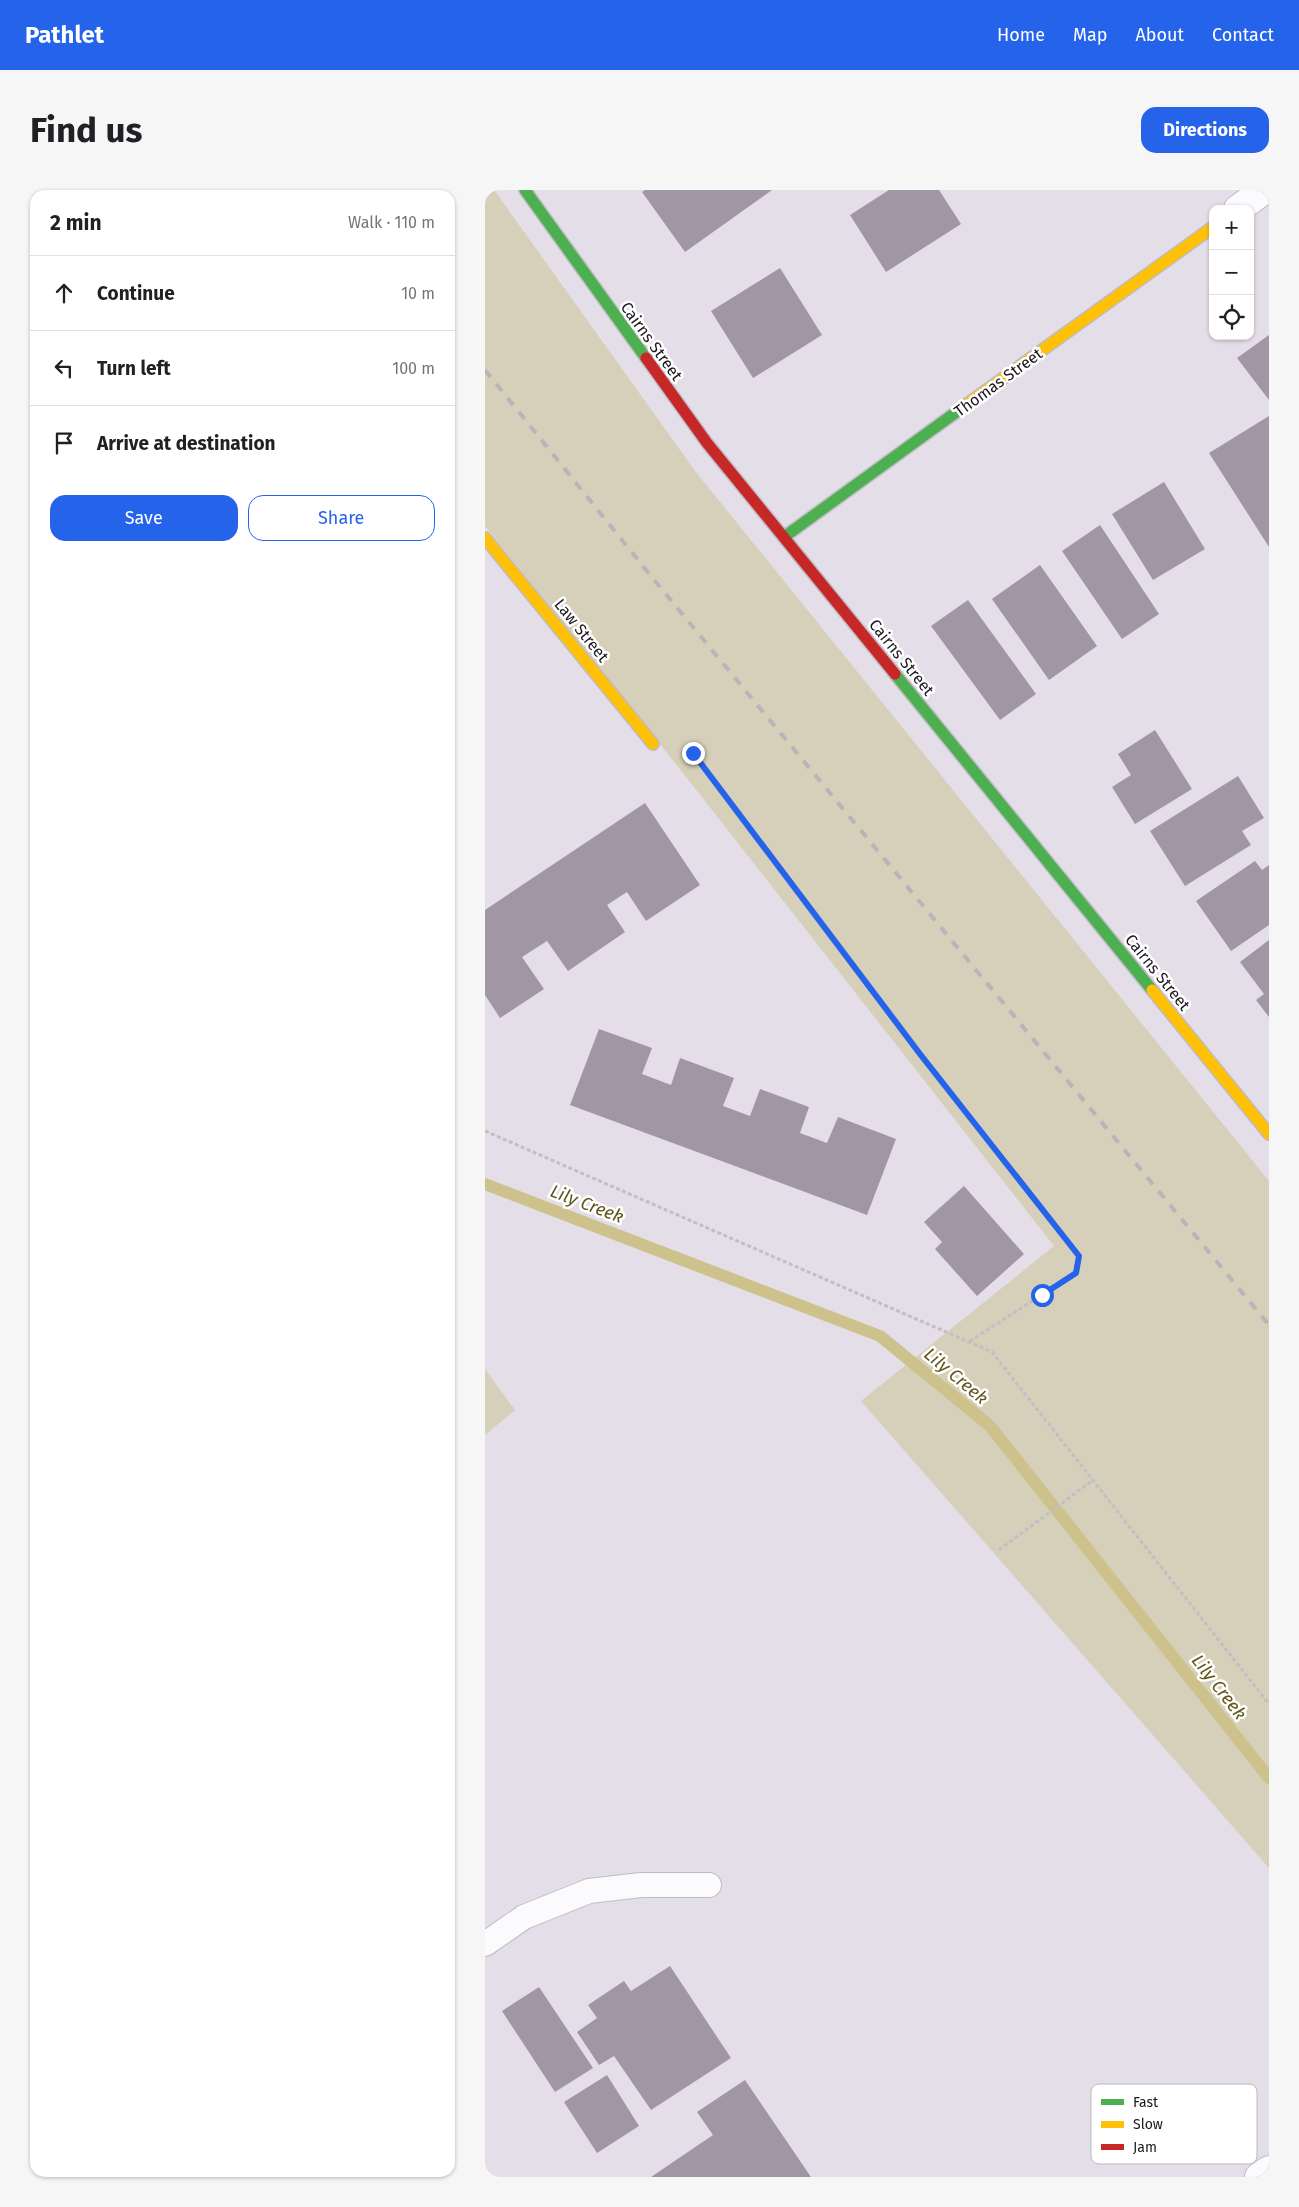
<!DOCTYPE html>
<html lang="en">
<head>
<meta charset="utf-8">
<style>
  :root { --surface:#fff; --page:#f6f6f6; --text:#202124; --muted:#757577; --line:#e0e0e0; --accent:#2563eb }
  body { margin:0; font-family:"Fira Sans",sans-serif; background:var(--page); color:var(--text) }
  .controls { position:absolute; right:15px; top:15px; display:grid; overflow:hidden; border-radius:10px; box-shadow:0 1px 4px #0004 }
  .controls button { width:45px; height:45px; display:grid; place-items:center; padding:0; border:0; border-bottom:1px solid var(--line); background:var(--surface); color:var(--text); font:25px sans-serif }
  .stop { position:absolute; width:15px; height:15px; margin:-11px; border:4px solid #2563eb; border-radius:50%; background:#fff }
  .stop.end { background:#2563eb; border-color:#fff; box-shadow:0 1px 5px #0008 }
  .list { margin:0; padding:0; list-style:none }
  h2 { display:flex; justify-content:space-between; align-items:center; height:65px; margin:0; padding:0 20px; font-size:21px }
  h2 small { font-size:16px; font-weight:400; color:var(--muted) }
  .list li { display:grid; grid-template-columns:32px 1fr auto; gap:15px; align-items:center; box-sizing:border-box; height:75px; padding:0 20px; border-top:1px solid var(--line) }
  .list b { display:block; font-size:19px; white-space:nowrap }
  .list em { font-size:16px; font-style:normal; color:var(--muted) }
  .actions { display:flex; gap:10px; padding:15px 20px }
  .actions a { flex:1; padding:11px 0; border:1px solid var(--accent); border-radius:15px; text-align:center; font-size:18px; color:var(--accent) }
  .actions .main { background:var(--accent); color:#fff }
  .icon { flex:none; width:28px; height:28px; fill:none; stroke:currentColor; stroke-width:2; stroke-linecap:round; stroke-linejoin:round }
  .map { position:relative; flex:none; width:784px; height:1987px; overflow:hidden; border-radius:15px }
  header { display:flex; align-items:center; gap:30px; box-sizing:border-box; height:70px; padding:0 25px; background:var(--accent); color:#fff }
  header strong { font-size:24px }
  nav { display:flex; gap:28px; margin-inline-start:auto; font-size:18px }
  .intro { display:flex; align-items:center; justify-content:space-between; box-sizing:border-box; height:120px; padding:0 30px }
  h1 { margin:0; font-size:35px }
  .button { padding:12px 22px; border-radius:15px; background:var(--accent); color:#fff; font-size:18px; font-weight:700 }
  main { display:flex; gap:30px; padding:0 30px }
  aside { flex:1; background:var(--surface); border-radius:15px; box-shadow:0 1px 4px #0004 }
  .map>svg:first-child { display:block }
  .green { fill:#d6cfba }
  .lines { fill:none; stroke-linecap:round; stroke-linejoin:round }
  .stream { stroke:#cdc18c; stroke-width:12 }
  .building { fill:#a096a6 }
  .lane-casing { stroke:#bfbbc3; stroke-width:26 }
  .street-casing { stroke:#bfbbc3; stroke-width:30 }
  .fast-casing { stroke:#bfbbc3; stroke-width:14 }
  .slow-casing { stroke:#bfbbc3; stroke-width:14 }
  .jam-casing { stroke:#bfbbc3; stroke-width:14 }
  .path { stroke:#c2bfc4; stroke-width:3; stroke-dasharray:4 2.5; stroke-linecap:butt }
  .lane { stroke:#fbfafc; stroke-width:24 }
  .street { stroke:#fbfafc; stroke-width:28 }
  .fast { stroke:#4caf50; stroke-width:11 }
  .slow { stroke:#ffc107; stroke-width:11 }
  .jam { stroke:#c62828; stroke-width:11 }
  .rail { stroke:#b7b5b9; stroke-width:4; stroke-dasharray:9 9; stroke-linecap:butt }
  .route { stroke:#2563eb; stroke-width:6 }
  .labels { text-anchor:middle; stroke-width:5; stroke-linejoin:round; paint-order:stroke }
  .street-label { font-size:16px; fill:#1b161d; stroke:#fff }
  .water-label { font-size:18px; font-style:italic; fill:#61571b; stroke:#fff }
  .key { fill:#fff; stroke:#bbb9bb; stroke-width:1 }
  .key-label { font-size:14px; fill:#1b161d }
</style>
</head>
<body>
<header>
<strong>Pathlet</strong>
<nav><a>Home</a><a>Map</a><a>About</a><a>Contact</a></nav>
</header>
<div class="intro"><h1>Find us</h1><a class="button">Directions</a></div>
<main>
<aside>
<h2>2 min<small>Walk · 110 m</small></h2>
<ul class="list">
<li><svg class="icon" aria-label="ahead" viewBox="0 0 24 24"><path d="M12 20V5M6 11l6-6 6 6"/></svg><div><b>Continue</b></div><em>10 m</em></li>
<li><svg class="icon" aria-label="left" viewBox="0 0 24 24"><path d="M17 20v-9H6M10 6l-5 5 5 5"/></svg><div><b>Turn left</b></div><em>100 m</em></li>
<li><svg class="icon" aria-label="arrive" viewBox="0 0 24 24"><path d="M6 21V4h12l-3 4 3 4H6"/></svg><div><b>Arrive at destination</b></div></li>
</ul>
<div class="actions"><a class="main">Save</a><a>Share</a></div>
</aside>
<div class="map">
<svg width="784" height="1987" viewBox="0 0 784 1987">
  <rect width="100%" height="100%" fill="#e4dee9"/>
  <path class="green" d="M0 0H9L210 281 784 991V1678L376 1211 569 1056 198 583 0 336Z
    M0 1179 30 1220 0 1245Z"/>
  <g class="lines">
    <path class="stream" d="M0 994 395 1146 505 1236 784 1588"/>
  </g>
  <path class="building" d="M160 0H287L200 62 157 2Z
    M404 0H454L476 34 401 82 365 25Z
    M295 78 337 145 268 188 226 121Z
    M784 145V210L752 168Z
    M784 226V357L724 263Z
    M679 292 720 359 668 390 627 324Z
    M615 335 674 424 637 449 577 361Z
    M555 375 612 456 564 490 507 409Z
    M483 410 551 504 515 530 446 436Z
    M670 540 707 599 650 634 627 597 646 585 633 564Z
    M753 586 779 628 757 641 766 655 700 696 665 641Z
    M160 613 215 695 161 731 142 702 122 715 140 742 83 781 62 751 37 767 59 799 15 828 0 805V720Z
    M770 671 777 680 784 675V735L746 761 711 711Z
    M784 750V827L771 810 779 804 755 772Z
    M114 839 167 858 157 884 186 895 195 868 249 888 238 916 265 926 275 899 324 917 315 943 342 953 353 927 411 949 382 1025 85 915Z
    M479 996 539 1064 492 1106 450 1059 457 1052 439 1032Z
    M185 1776 246 1868 166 1920 129 1866 114 1875 92 1842 112 1828 103 1815 139 1791 146 1801Z
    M54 1797 108 1878 70 1902 17 1821Z
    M122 1885 154 1936 112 1963 79 1912Z
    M260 1890 326 1987H166L228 1945 212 1922Z"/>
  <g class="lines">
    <g class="lane-casing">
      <path id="lane" d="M0 1754 39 1727 104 1701 156 1695H224"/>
    </g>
    <g class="street-casing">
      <path id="street" d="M753 19 779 0
        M774 1987 784 1980"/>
    </g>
    <g class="fast-casing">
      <path id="fast" d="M40 0 161 168
        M299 347 481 215
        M410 484 667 800"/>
    </g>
    <g class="slow-casing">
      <path id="slow" d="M481 215 728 37
        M0 348 168 554
        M667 800 784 944"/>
    </g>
    <g class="jam-casing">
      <path id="jam" d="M161 168 222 253 410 484"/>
    </g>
    <path class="path" d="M202 562 208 563 435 864 594 1065 591 1083 485 1151
      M0 941 507 1162 784 1514
      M514 1360 608 1290"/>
    <use href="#lane" class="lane"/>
    <use href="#street" class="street"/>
    <use href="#fast" class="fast"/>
    <use href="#slow" class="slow"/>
    <use href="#jam" class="jam"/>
    <path class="rail" d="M0 180 170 391 784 1135"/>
  </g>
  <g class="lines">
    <path class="route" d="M208 563 435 864 594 1066 591 1083 557 1105"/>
  </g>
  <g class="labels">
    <g class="street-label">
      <text transform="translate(167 151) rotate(54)" y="6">Cairns Street</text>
      <text transform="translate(513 192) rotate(-36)" y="6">Thomas Street</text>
      <text transform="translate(97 440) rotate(51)" y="6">Law Street</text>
      <text transform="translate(417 467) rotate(51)" y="6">Cairns Street</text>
      <text transform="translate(673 782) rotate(51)" y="6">Cairns Street</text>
    </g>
    <g class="water-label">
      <text transform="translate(102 1014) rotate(21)" y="6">Lily Creek</text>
      <text transform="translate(471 1186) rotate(40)" y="6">Lily Creek</text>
      <text transform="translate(734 1497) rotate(52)" y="6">Lily Creek</text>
    </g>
  </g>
  <rect x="606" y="1894" width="166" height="80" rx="8" class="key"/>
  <rect x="616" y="1909" width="23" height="6" fill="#4caf50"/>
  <rect x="616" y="1931" width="23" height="7" fill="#ffc107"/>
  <rect x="616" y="1954" width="23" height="6" fill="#c62828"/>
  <g class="key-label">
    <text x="648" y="1917">Fast</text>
    <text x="648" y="1939">Slow</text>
    <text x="648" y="1962">Jam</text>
  </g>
</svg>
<div class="controls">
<button>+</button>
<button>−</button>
<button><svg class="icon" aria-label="locate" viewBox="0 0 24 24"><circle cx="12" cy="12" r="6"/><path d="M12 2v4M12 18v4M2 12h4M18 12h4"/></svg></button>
</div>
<div class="stop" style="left:557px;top:1105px"></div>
<div class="stop end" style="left:208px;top:563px"></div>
</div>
</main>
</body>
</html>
